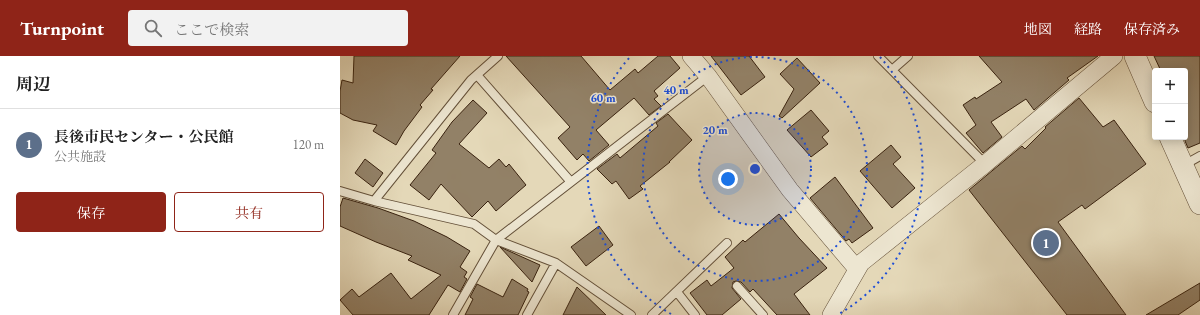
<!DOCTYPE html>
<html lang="ja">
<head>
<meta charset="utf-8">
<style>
  :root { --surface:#fff; --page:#f2f2f2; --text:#222; --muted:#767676; --line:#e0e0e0; --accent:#8f2418 }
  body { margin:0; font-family:"EB Garamond","Noto Serif JP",serif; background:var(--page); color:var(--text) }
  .controls { position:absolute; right:12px; top:12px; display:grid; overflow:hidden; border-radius:4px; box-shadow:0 2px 10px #0003 }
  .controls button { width:36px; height:36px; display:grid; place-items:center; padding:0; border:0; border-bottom:1px solid var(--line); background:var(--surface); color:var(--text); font:20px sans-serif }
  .you { position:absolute; left:388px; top:123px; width:14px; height:14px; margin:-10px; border:3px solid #fff; border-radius:50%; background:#1a73e8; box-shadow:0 0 0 6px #1a73e833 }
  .badge { display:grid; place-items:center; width:26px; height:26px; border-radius:50%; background:var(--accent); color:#fff; font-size:13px; font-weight:700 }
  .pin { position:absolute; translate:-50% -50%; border:2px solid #fff; box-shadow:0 1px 4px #0006 }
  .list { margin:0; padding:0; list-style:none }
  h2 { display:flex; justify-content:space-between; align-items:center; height:52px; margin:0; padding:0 16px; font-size:17px }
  h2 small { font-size:13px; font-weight:400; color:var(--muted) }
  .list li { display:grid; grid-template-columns:26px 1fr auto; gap:12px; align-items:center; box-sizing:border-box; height:72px; padding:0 16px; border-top:1px solid var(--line) }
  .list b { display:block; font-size:15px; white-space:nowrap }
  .list p { margin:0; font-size:13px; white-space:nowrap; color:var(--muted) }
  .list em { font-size:13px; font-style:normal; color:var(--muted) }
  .actions { display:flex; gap:8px; padding:12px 16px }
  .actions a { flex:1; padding:9px 0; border:1px solid var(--accent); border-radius:4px; text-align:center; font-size:14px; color:var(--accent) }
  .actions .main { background:var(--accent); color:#fff }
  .icon { flex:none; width:22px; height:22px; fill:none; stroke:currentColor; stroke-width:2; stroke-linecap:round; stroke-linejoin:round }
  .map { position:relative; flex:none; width:860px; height:259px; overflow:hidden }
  header { display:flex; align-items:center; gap:24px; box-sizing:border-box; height:56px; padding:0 20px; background:var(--accent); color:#fff }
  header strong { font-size:19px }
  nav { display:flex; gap:22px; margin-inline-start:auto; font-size:14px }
  .search { width:280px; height:36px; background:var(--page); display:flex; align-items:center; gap:10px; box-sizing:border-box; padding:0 14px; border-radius:4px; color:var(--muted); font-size:15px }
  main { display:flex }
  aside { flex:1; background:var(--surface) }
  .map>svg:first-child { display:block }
  .building { fill:#928167; stroke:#39220f }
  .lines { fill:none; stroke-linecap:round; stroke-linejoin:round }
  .service-casing { stroke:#645039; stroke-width:10 }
  .minor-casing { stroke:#645039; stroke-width:18 }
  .tertiary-casing { stroke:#645039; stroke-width:22 }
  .service { stroke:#ede6d1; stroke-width:8 }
  .minor { stroke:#ede6d1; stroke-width:17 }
  .tertiary { stroke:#ede6d1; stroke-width:21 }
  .ring { fill:none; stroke:#1d4ed8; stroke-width:2; stroke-dasharray:2 4 }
  .centre { fill:#1d4ed8; stroke:#ede6d1; stroke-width:2 }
  .ring-label { font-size:12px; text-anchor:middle; font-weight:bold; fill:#1d4ed8; stroke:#ede6d1; stroke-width:3; stroke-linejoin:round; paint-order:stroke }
</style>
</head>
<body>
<header>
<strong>Turnpoint</strong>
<div class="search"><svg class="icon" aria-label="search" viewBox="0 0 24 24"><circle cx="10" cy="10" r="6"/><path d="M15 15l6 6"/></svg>ここで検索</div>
<nav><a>地図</a><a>経路</a><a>保存済み</a></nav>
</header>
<main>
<aside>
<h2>周辺<small></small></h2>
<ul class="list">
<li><span class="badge" style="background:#5c6f8a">1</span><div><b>長後市民センター・公民館</b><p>公共施設</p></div><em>120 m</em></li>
</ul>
<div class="actions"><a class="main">保存</a><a>共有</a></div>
</aside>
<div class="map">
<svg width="860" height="259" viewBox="0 0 860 259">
  <rect width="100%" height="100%" fill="#e4d8b8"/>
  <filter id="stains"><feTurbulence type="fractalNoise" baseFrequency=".005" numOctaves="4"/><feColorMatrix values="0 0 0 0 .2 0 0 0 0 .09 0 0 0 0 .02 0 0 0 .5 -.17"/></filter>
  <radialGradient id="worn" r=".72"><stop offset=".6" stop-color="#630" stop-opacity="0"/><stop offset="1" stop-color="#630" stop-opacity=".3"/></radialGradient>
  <path class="building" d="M14 0H120L91 33 93 34 80 49 82 51 64 75 56 89 33 75 37 69 13 64 0 57V35L2 24 13 27Z
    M166 0H241L270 34 295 13 298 17 318 0H330L340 12 314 35 318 40 314 43 321 50 309 59 294 42 256 74 269 89 249 105 243 98 237 104 218 82 230 71Z
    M371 0H409L425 21 401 39Z
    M639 0H758L727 22 729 24 694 54 686 43 651 66 662 81 643 97 626 77 636 69 623 49 635 41 636 43 662 26Z
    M814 0H860V87L848 92 845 85V15H821Z
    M457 2 480 27 442 62 439 60 454 33 440 18Z
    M739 42 763 71 774 64 806 108 745 153 742 149 718 166 786 259H727L629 134 682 90 685 93 706 72 705 71Z
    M133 44 147 57 119 88 149 112 159 103 166 111 169 108 186 129 156 155 148 145 132 161 101 128 89 144 70 129 96 97 92 94 112 66Z
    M471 54 489 75 482 81 488 88 471 101 447 74Z
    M328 58 352 84 329 106H330L300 130 303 133 289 143 276 125 272 128 257 113 277 98 280 102 318 70 316 67Z
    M551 89 561 101 553 108 575 132 552 152 520 115Z
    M25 103 43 117 33 131 15 117Z
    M495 121 533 172 512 187 509 183 506 185 470 142Z
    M3 142 38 152 74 165 107 181 130 195 120 211 127 216 124 221 127 223 120 236 108 229 89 259H13L0 244 12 233 19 241 51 217 71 243 101 219 68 204 72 200 36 186 0 170V151Z
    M439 158 459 182 487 212 454 238 470 259H437L413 233 410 236 401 226 396 225 393 226 392 232 401 243 382 259H367L350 237 367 224 371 230 394 212 385 201 403 184 405 186Z
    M259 170 273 189 246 210 231 191Z
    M160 191 200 209 192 226Z
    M172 223 188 233 187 235 189 236 178 259H125L133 243 130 241 137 228 163 241Z
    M860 227V244L838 259H806Z
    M237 231 266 259H223Z"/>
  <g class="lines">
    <g class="service-casing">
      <path id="service" d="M538 0 645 108
        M552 14 568 0
        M137 19 231 126
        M844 109 860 100
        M0 135 34 145 134 168 156 184 216 207 291 259
        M34 145 131 24 158 0
        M397 230 423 259
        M337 236 355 259
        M113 259 156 184 368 20
        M187 259 216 207
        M312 259 387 187"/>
    </g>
    <g class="minor-casing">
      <path id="minor" d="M351 0 368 20 450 134 517 213
        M491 259 521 207 645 108 774 0"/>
    </g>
    <g class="tertiary-casing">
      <path id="tertiary" d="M795 0 815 46
        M830 81 860 148"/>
    </g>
    <use href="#service" class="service"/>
    <use href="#minor" class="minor"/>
    <use href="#tertiary" class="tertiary"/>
  </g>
  <circle cx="415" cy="113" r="56" fill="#1d4ed8" fill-opacity=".12"/>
  <g class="ring">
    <circle cx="415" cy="113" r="56"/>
    <circle cx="415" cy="113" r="112"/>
    <path d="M331 258A168 168 0 0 1 290 1M540 1A168 168 0 0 1 499 258"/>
  </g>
  <circle cx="415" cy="113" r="6" class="centre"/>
  <g class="ring-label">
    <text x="336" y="38">40 m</text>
    <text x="263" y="46">60 m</text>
    <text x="375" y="78">20 m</text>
  </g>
  <rect width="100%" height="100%" filter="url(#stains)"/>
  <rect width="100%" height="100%" fill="url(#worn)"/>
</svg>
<div class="controls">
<button>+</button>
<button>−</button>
</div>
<div class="you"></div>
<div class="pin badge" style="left:706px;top:187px;background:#5c6f8a">1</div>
</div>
</main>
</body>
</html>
